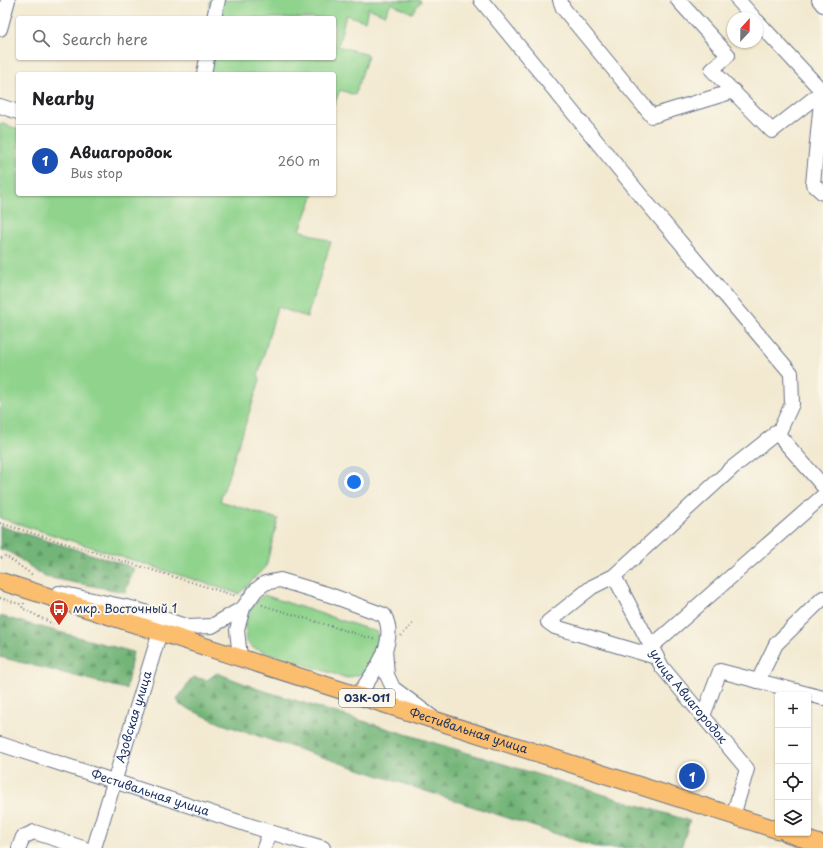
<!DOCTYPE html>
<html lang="en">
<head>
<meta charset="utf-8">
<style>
  :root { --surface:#fff; --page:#f6f6f6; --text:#202124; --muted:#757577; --line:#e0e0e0; --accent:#1a73e8 }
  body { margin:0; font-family:"Playpen Sans",sans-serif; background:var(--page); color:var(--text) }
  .controls { position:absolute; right:12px; bottom:12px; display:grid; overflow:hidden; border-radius:4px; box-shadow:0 1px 3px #0004 }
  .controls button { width:36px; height:36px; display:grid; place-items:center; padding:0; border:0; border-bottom:1px solid var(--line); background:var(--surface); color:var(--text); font:20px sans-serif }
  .compass { position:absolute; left:727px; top:12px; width:36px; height:36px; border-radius:50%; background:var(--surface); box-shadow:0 1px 3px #0004; rotate:22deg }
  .you { position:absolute; left:354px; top:482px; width:14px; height:14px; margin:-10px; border:3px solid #fff; border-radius:50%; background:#1a73e8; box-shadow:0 0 0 6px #1a73e833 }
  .badge { display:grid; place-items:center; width:26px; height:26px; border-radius:50%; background:var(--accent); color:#fff; font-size:13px; font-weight:700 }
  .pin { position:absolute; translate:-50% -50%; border:2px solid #fff; box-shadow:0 1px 4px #0006 }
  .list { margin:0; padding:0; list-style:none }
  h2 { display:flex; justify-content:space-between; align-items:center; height:52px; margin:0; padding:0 16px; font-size:17px }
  h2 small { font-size:13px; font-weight:400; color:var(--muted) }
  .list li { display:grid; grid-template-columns:26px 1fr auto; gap:12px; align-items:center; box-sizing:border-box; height:72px; padding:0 16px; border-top:1px solid var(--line) }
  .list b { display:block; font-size:15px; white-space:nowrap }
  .list p { margin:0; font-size:13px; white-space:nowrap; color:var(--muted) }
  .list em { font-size:13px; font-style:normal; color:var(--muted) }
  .icon { flex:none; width:22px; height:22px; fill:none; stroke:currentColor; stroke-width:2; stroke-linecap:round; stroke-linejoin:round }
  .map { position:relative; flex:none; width:823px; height:848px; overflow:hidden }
  .search { position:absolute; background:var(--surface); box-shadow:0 1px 3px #0004; left:16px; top:16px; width:320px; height:44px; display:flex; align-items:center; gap:10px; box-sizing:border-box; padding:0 14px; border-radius:4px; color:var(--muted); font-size:15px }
  .panel { position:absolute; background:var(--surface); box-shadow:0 1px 3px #0004; left:16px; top:72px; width:320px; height:124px; border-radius:4px }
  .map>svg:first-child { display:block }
  .green { fill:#8fd38c; stroke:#558175 }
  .forest { fill:url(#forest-firs); stroke:#47726b }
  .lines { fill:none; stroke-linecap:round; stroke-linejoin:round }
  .minor-casing { stroke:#667086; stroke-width:16 }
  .major-casing { stroke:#667086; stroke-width:19 }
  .path { stroke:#667086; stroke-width:2; stroke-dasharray:1 3; stroke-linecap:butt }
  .minor { stroke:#fff; stroke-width:14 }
  .major { stroke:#fbbe6e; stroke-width:17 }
  .labels { text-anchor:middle; stroke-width:4; stroke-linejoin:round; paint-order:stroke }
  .shield { fill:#fbf7ec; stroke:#5e6b89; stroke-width:1 }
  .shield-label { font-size:11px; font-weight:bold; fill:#1b2f5e }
  .poi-label { font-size:12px; fill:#1b2f5e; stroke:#fbf7ec; text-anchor:start }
  .street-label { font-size:12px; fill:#1b2f5e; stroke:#fbf7ec }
</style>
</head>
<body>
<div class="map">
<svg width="823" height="848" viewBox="0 0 823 848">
  <defs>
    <pattern id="forest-firs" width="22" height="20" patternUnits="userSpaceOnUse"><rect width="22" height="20" fill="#73b578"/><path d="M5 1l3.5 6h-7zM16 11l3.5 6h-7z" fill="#5e9466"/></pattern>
  </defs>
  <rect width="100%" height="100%" fill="#fbf7ec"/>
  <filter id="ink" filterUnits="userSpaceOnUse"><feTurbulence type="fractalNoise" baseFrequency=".025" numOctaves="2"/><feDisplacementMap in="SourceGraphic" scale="8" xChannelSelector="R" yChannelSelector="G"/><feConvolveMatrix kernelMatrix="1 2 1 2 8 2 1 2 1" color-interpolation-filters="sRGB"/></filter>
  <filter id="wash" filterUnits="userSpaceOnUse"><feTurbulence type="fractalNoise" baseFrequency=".012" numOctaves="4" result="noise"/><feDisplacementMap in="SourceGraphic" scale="16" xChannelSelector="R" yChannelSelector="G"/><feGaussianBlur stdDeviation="0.9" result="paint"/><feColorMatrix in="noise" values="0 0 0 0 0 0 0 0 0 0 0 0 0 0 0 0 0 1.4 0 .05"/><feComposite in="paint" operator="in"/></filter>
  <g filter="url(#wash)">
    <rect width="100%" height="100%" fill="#f2e9d0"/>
    <path class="green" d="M210 0H420L421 1 412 13 391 3 385 15 368 8 365 21 346 15 338 46 368 55 355 95 340 90 334 105V74H203L204 58H334V18H208Z
      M0 123 18 129V194H314L300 230 331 242 307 317 277 307 258 376 260 380 220 501 278 519 266 566 239 594 0 518Z
      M264 595 377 632 378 642 368 670 361 674 347 678 253 648 246 641 245 624 248 613 258 600Z"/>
    <path class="forest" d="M0 526 126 565 134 569 125 592 45 577 11 553 0 549Z
      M0 616 133 652 126 689 0 657Z
      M217 673 258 689 690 821 681 848H599L222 724 180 705 177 699 193 677 207 680Z"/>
  </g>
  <g filter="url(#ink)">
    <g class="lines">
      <g class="minor-casing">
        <g id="minor">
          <path d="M481 0 642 197 791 373 792 404 780 430 732 468 614 576 592 587 548 622 555 627 656 657"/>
          <path d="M560 0 563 8 652 116 734 91"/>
          <path d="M678 0 728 55 712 70 772 131 823 91"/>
          <path d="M738 0 754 18"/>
          <path d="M819 0 823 5"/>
          <path d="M214 18 218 0"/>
          <path d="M757 21 822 91 813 184 823 193"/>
          <path d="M0 29 8 0"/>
          <path d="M204 74 207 58"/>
          <path d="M0 106 18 112"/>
          <path d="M776 432 823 486"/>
          <path id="s1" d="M614 576 662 667 747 769 733 816"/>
          <path d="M59 593 136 609 188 627 212 626 243 608 256 590 265 583 280 580 330 595 384 615C399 642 373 674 358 695"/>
          <path d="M651 647 823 496"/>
          <path d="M385 650 387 675 393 688 432 717"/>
          <path d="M240 657 237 630 243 608"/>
          <path d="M758 681 776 644 823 598"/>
          <path d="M703 716 720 671 823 698"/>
          <path id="s2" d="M0 744 270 832 323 848"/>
          <path d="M19 848 23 837 34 832 83 848"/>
          <path id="s3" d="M94 848 160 632"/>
          <path d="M264 848 270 832"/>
        </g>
      </g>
      <g class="major-casing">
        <g id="major">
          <path id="s4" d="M0 581 778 830"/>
          <path d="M787 833 823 845"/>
        </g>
      </g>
      <path class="path" d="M0 523 236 596
        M1 558 6 556 34 576
        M0 598 23 605
        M24 603 22 608 53 624
        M262 605 376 640
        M401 636 415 621"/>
      <use href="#minor" class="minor"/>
      <use href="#major" class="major"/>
    </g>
  </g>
  <defs>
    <g id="bus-pin" transform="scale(1)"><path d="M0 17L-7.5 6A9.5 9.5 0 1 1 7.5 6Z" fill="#c8321e" stroke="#fbf7ec"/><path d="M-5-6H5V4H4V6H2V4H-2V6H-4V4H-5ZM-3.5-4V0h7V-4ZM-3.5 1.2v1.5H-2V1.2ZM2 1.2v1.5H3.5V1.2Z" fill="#fff"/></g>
  </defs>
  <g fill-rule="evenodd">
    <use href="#bus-pin" x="59" y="609"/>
  </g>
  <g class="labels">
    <rect class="shield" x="339" y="689" width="56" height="18" rx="3"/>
    <g class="shield-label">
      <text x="367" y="702">03К-011</text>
    </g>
    <g class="poi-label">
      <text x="73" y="613">мкр. Восточный 1</text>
    </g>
    <g class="street-label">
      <text dy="4" stroke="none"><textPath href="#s1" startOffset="142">улица Авиагородок</textPath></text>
      <text dy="4" stroke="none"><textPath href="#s3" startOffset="137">Азовская улица</textPath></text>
      <text dy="4" stroke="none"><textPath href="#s4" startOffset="492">Фестивальная улица</textPath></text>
      <text dy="4" stroke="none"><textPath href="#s2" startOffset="158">Фестивальная улица</textPath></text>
    </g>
  </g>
</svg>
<div class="controls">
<button>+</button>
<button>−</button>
<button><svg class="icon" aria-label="locate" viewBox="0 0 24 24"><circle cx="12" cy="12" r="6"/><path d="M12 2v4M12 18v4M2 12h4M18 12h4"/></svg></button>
<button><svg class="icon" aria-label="layers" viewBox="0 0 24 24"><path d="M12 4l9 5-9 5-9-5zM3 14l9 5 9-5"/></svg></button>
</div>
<svg class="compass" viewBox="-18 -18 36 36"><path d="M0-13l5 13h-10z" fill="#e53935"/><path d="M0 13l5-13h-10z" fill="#757577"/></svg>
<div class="you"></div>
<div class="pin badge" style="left:692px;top:776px;background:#1a4fb4">1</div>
<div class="search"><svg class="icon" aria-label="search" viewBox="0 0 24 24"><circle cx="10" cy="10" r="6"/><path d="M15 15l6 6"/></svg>Search here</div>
<section class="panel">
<h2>Nearby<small></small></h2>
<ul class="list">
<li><span class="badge" style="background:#1a4fb4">1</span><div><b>Авиагородок</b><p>Bus stop</p></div><em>260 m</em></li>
</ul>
</section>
</div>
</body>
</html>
